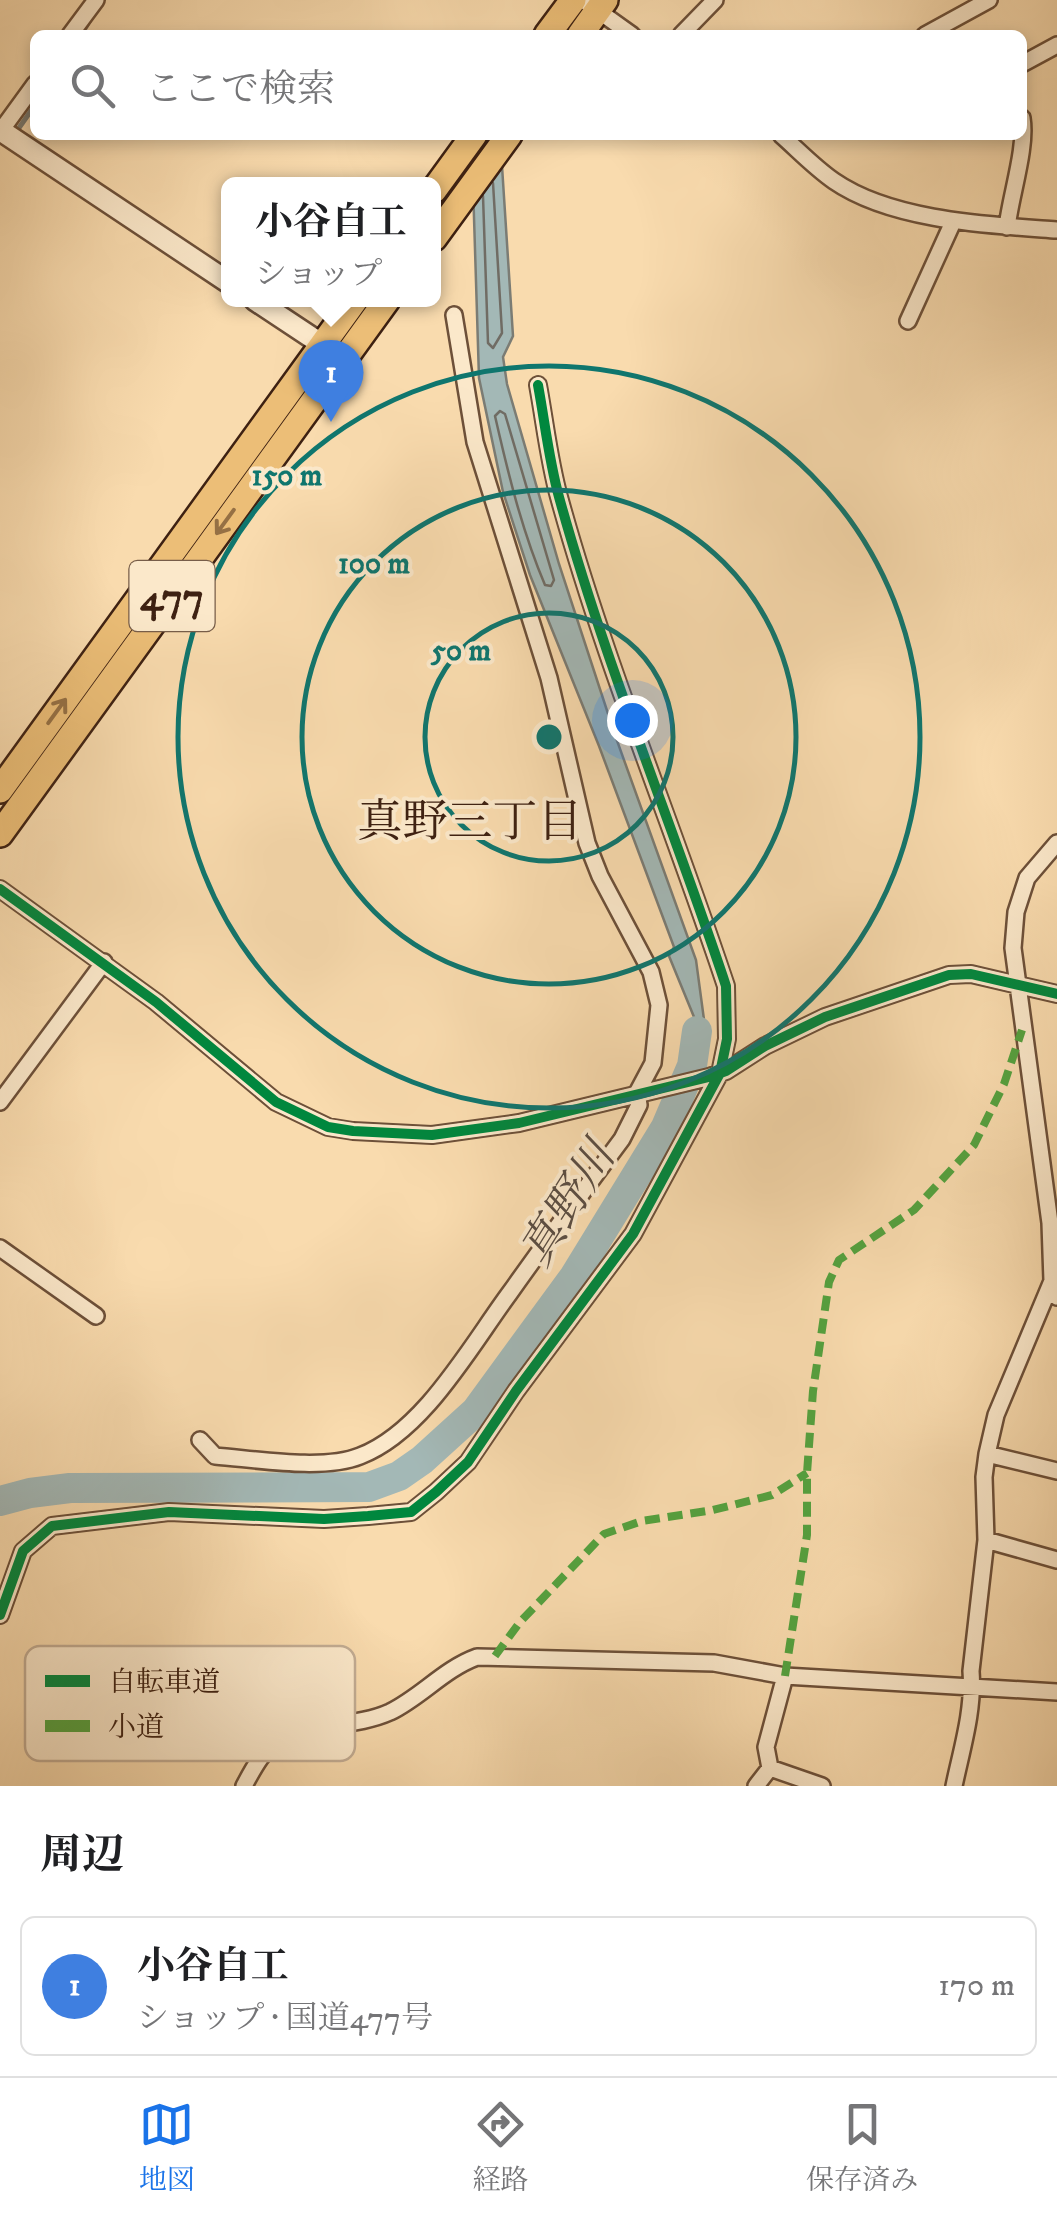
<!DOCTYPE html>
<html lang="ja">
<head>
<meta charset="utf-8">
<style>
  :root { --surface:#fff; --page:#f2f2f2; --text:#202124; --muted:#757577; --line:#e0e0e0; --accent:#1a73e8 }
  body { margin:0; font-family:"IM FELL DW Pica","Noto Serif JP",serif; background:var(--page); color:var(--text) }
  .you { position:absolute; left:632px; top:720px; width:35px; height:35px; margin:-25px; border:8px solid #fff; border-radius:50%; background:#1a73e8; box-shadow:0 0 0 15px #1a73e833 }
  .badge { display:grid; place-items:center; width:65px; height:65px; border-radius:50%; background:var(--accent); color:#fff; font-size:32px; font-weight:700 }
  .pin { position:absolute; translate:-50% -82px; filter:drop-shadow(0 2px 5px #0008) }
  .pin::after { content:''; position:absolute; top:52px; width:35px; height:30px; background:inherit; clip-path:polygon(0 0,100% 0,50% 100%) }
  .popup { position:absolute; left:221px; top:177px; width:220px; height:130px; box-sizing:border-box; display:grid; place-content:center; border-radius:15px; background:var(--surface); filter:drop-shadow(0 2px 8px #0005); font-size:32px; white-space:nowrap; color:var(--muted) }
  .popup b { font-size:38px; color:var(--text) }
  .popup::after { content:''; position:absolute; left:50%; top:100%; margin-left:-20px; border:20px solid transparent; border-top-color:var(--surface) }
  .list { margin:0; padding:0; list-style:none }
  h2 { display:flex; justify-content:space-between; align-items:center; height:130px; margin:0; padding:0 40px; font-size:42px }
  h2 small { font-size:32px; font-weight:400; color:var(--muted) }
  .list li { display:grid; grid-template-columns:65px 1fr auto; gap:30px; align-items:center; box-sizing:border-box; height:140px; margin:0 20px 20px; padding:0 20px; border:2px solid var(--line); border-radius:15px }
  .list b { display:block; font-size:38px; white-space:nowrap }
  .list p { margin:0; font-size:32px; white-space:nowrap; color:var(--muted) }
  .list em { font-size:32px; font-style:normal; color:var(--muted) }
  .icon { flex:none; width:55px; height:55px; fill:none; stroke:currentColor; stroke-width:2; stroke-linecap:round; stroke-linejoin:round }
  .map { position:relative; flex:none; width:1057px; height:1786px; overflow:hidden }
  .search { position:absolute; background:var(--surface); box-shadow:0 5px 15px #0003; left:30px; right:30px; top:30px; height:110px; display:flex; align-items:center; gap:25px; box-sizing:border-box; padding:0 35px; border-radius:15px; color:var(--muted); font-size:38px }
  .sheet { height:290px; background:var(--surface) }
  nav { display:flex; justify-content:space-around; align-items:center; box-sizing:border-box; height:140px; border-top:2px solid var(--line); background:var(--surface); font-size:28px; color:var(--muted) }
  nav a { display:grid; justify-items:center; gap:5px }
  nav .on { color:var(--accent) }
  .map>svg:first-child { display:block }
  .water { fill:#a3b8b6; stroke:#7b7c74; stroke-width:2.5 }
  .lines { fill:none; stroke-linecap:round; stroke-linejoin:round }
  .shore { stroke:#706c64; stroke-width:2.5 }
  .stream { stroke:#7b7c74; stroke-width:5 }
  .river { stroke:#a3b8b6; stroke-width:30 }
  .minor-casing { stroke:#6d5039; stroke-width:20 }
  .tertiary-casing { stroke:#6d5039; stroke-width:25 }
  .trunk-casing { stroke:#3e2112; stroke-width:30 }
  .minor { stroke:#fbe8ca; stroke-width:15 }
  .tertiary { stroke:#fbe8ca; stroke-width:20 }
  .trunk { stroke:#ecbe77; stroke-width:25 }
  .quiet { stroke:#54a23f; stroke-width:8; stroke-dasharray:15 8; stroke-linecap:butt }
  .cycleway-casing { stroke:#fbe8ca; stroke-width:16 }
  .cycleway { stroke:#00873e; stroke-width:10 }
  .oneway { stroke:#957044 }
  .ring { fill:none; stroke:#0f766e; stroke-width:5 }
  .labels { text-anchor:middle; stroke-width:8; stroke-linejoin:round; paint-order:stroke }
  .shield { fill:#fbe8ca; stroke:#775d49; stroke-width:2.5 }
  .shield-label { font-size:40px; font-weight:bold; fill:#3e2112 }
  .neighbourhood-label { font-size:45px; fill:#3e2112; stroke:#fbe8ca }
  .water-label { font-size:45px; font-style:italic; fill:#5c4e43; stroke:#fbe8ca }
  .key { fill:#fbe8ca; stroke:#c2ac93; stroke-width:2.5 }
  .key-label { font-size:28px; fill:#3e2112 }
  .centre { fill:#0f766e; stroke:#fbe8ca; stroke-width:5 }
  .ring-label { font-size:30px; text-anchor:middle; font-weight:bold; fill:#0f766e; stroke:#fbe8ca; stroke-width:8; stroke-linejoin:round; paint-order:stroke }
</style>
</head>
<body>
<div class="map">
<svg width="1057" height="1786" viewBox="0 0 1057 1786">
  <rect width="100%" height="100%" fill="#f9dbae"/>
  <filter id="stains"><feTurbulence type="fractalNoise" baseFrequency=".002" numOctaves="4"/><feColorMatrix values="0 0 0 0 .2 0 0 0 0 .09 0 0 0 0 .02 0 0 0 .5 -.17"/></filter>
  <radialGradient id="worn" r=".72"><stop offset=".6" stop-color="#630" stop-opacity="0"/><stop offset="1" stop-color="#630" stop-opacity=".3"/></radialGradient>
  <path class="water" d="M479 135H500L513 336 503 357 507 384 559 564 615 735 696 960 705 1027 696 1070 686 1072 694 1017 669 956 674 947 599 746 530 575 503 492 479 378 473 185Z"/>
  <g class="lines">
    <path class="shore" d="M483 196 488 343 493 348 502 333 493 183
      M500 411 505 414 554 580 551 586 545 585C522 531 508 473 495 416Z"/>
    <path class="stream" d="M81 35 90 20
      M14 135 35 105"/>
    <path class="river" d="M0 1501 30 1493 70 1488 369 1487 399 1476 422 1460 476 1411 574 1277 666 1127 692 1066 697 1031"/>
    <g class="minor-casing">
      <path id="minor" d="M583 0 632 35
        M70 35 96 0
        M681 35 715 0
        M925 35 989 0
        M1022 64 1057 45
        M0 132 35 84
        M781 135C798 150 815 168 834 181 892 221 989 225 1057 230
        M1007 227C1011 194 1027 147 1022 118
        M908 321 953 222
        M1057 843 1027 878 1016 912 1013 948 1050 1223 1052 1281 1057 1297
        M0 889 156 1002 276 1102 328 1127 353 1131 432 1135 519 1123 709 1077 726 1071 765 1046 825 1017 949 975 971 974 1057 994
        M0 1102 104 962
        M0 1248 96 1316
        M200 1440 215 1456C255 1459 323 1471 360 1456 423 1432 470 1347 509 1294 546 1242 584 1190 622 1139L639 1105 637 1093 653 1063 659 1005 651 972 600 876 587 843 549 678 475 442 454 315
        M987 1454 1057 1471
        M986 1540 1057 1560
        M0 1615 23 1551 52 1526 169 1512 324 1519 368 1516 411 1512 436 1492 468 1462 516 1391 633 1234 720 1073 727 1039 726 986C672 823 605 664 559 497 549 461 545 423 538 385
        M785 1676 766 1747 770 1768 822 1786
        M244 1786C253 1769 265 1746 283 1737 315 1723 357 1727 390 1712 421 1697 444 1669 477 1657L714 1663 785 1676 1057 1692
        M756 1786 770 1768
        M954 1786C962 1748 974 1710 971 1671L986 1540 984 1477 987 1454 996 1415 1052 1281"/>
    </g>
    <g class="tertiary-casing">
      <path id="tertiary" d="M0 130 228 282
        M255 300 332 351"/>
    </g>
    <g class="trunk-casing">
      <path id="trunk" d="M547 35 573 0
        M580 35 605 0
        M434 190 474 135
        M434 238 509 135
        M0 790 355 300
        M0 834 387 300"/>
    </g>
    <use href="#minor" class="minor"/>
    <use href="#tertiary" class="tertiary"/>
    <use href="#trunk" class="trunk"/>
    <path class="quiet" d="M495 1656 520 1622 604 1534 642 1521 713 1510 772 1495 807 1473
      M785 1676 807 1535V1473L813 1391 829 1282 839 1260 914 1210 974 1145 1004 1084 1022 1030"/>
    <g class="cycleway-casing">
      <path id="cycleway" d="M0 889 156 1002 276 1102 328 1127 353 1131 432 1135 519 1123 709 1077 726 1071 765 1046 825 1017 949 975 971 974 1057 994
        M0 1615 23 1551 52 1526 169 1512 324 1519 368 1516 411 1512 436 1492 468 1462 516 1391 633 1234 720 1073 727 1039 726 986C672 823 605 664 559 497 549 461 545 423 538 385"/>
    </g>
    <use href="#cycleway" class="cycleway"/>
  </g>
  <defs><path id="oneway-shaft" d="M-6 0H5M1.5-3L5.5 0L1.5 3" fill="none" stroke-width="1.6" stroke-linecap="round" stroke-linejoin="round" transform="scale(2.5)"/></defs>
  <g class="oneway">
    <use href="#oneway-shaft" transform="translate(225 522) rotate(126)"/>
    <use href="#oneway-shaft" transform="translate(57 711) rotate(-54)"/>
  </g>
  <g class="ring">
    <circle cx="549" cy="737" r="124"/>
    <circle cx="549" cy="737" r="247"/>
    <circle cx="549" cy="737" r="371"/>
  </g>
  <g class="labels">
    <rect class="shield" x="129.5" y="561" width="85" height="70" rx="8"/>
    <g class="shield-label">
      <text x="172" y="610">477</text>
    </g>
    <g class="neighbourhood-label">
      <text x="470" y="836">真野三丁目</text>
    </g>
    <g class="water-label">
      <text transform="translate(566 1203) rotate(-58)" y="16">真野川</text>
    </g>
  </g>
  <rect x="25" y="1646" width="330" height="115" rx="15" class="key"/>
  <rect x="45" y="1675" width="45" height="12" fill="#00873e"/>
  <rect x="45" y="1720" width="45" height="12" fill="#54a23f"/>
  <g class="key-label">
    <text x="108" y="1691">自転車道</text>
    <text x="108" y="1736">小道</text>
  </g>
  <circle cx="549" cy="737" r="15" class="centre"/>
  <g class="ring-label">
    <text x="287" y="485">150 m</text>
    <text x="374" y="573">100 m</text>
    <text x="461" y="660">50 m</text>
  </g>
  <rect width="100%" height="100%" filter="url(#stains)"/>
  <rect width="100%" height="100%" fill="url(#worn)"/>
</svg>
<div class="you"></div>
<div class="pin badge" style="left:331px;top:422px;background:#3f7fe0">1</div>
<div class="popup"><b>小谷自工</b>ショップ</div>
<div class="search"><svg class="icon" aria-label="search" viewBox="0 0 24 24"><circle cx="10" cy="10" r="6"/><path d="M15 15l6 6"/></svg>ここで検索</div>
</div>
<section class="sheet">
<h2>周辺<small></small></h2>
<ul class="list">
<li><span class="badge" style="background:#3f7fe0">1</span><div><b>小谷自工</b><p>ショップ · 国道477号</p></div><em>170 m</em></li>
</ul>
</section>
<nav>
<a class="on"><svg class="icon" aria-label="map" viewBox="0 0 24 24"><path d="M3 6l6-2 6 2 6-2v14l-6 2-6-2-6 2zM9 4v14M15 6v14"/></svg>地図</a>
<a><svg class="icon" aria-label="directions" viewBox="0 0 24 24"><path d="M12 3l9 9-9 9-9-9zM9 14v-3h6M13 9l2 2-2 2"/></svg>経路</a>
<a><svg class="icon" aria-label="saved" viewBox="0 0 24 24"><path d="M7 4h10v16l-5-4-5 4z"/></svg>保存済み</a>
</nav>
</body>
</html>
